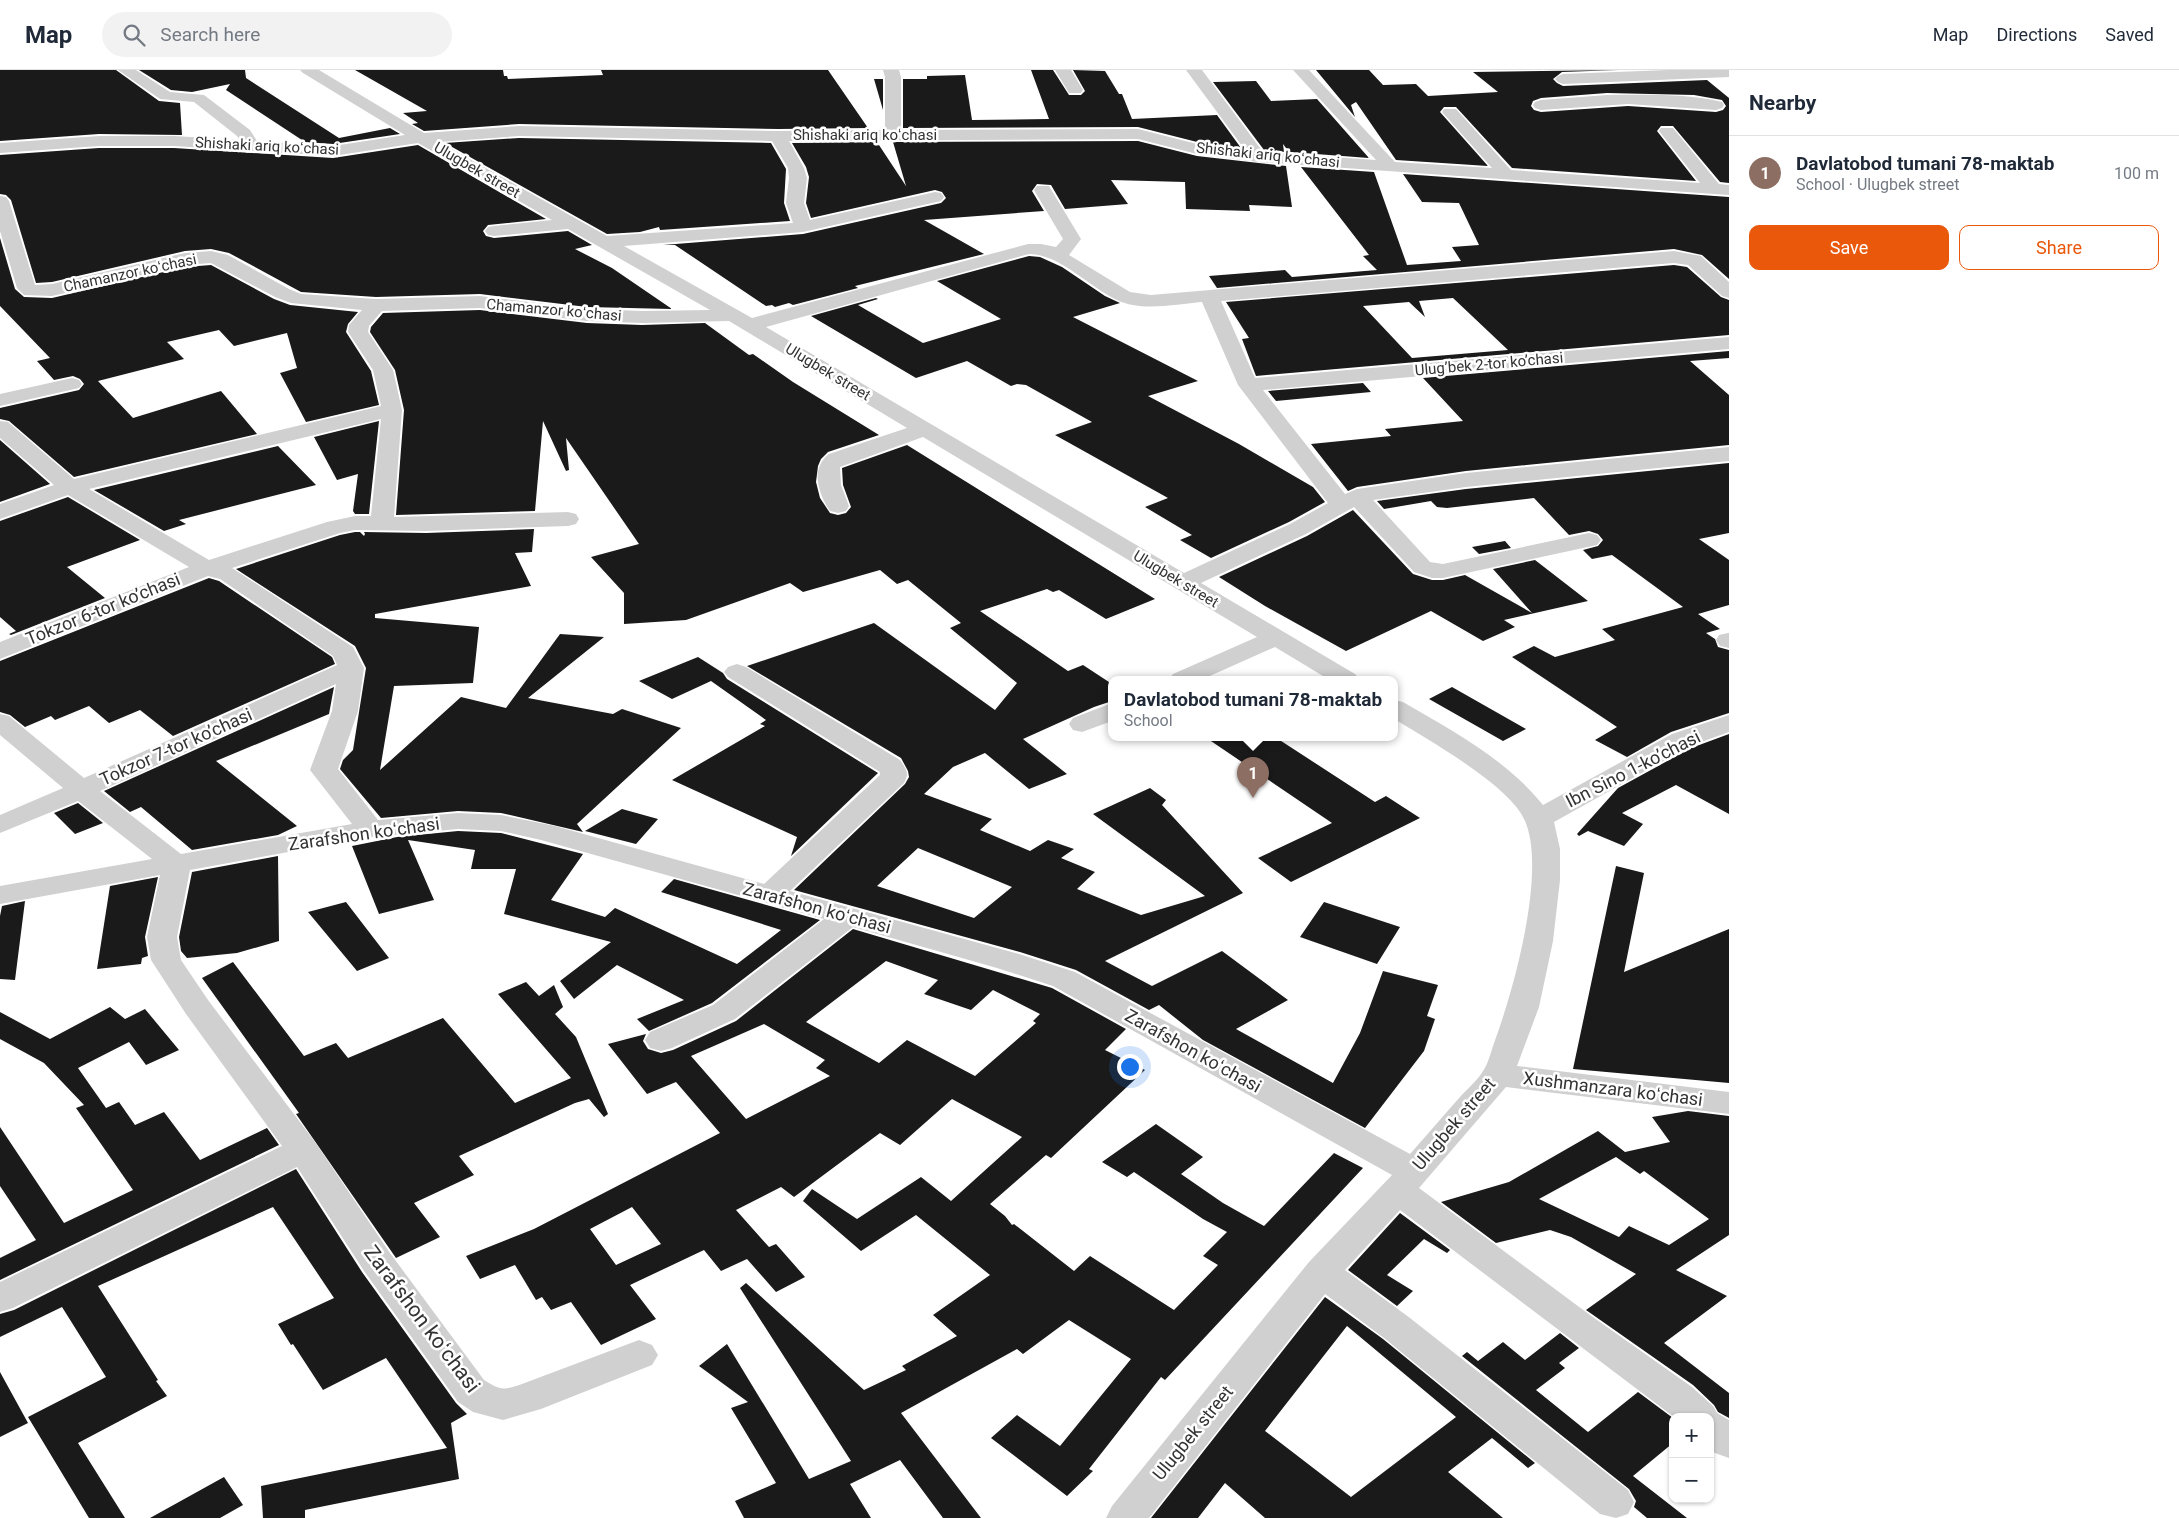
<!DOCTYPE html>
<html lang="en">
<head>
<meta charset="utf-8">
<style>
  :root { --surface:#fff; --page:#f2f2f3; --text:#1f2937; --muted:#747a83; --line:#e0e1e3; --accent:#ea580c }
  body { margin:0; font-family:Roboto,sans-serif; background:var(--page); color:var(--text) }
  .controls { position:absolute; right:15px; bottom:15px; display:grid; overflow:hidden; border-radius:10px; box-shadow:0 1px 4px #0004 }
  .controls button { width:45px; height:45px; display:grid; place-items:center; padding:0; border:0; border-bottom:1px solid var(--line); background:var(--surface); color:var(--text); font:25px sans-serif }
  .you { position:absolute; left:1129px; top:996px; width:18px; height:18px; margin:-12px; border:4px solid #fff; border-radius:50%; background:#1a73e8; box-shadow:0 0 0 8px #1a73e833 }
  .badge { display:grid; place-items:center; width:32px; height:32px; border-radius:50%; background:var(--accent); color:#fff; font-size:16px; font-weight:700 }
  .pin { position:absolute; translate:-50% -41px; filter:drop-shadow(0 1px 2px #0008) }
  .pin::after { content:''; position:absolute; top:26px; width:18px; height:15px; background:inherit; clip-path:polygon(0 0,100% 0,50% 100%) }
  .popup { position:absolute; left:1108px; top:606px; width:290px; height:65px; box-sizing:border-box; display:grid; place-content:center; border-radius:10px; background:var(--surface); filter:drop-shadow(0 1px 4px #0005); font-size:16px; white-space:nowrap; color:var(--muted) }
  .popup b { font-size:19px; color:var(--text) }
  .popup::after { content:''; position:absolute; left:50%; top:100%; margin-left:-10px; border:10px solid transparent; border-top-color:var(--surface) }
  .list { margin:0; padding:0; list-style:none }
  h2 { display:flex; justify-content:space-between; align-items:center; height:65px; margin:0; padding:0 20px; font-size:21px }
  h2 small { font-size:16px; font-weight:400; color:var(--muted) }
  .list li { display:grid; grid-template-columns:32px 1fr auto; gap:15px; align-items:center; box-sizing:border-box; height:75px; padding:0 20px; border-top:1px solid var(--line) }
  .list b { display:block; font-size:19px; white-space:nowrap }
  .list p { margin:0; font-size:16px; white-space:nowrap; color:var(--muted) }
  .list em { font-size:16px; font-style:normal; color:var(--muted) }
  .actions { display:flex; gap:10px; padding:15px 20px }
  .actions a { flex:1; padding:11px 0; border:1px solid var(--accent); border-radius:10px; text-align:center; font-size:18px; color:var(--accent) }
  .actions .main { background:var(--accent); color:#fff }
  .icon { flex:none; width:28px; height:28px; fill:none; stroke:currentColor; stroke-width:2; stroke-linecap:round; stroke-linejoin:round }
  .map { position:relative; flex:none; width:1729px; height:1448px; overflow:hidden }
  header { display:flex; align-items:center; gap:30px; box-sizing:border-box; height:70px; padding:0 25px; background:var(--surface); border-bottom:1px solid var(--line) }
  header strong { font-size:24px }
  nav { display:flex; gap:28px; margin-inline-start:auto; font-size:18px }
  .search { width:350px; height:45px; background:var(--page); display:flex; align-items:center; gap:12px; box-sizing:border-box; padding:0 18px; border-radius:28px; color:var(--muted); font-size:19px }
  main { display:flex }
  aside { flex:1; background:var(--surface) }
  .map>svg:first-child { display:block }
  .building { fill:#1a1a1a; fill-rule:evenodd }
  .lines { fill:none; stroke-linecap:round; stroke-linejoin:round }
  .minor { fill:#d0d0d0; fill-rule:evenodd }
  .labels { text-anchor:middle; stroke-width:5; stroke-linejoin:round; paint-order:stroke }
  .far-street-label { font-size:15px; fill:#333; stroke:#fff }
  .street-label { font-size:18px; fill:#333; stroke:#fff }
  .near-street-label { font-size:21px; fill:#333; stroke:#fff }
</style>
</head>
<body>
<header>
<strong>Map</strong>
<div class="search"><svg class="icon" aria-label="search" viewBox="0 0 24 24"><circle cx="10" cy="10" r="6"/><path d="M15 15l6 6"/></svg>Search here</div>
<nav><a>Map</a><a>Directions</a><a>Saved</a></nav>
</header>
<main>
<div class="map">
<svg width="1729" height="1448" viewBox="0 0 1729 1448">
  <rect width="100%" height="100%" fill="#fff"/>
  <path class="building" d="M0 0H116L159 31 180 33 182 65 99 64 0 71Z
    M139 0H245L246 8 339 68 390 58 400 64 333 74 305 72 226 20 230 14 192 22 171 20Z
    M355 0H503L504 6H507L508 9 603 5 601 0H828L868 58 778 59 519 54 424 61 412 54 418 53 403 43 427 41Z
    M1031 0H1053L1069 25H1081L1085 21 1073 0 1105 1 1119 24H1122L1132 49 1217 45 1241 78 1197 72 1138 57 903 58V9H927V6L965 5 972 50 1049 49Z
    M1316 0H1369L1383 15 1416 14 1428 26 1498 22 1473 2 1619 0 1562 2 1553 9 1557 13 1563 16 1707 10 1729 28V113L1720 112 1673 56H1661L1657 61 1696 111 1512 98 1456 37H1444L1440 42 1488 96 1396 90 1356 32 1351 35 1355 47ZM1607 23 1694 25 1722 30 1726 36 1723 40 1716 42 1628 36 1541 42 1534 40 1531 36 1533 31 1541 28Z
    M874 9H883V40Z
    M1256 11 1271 31 1317 29 1369 88 1289 82 1283 74 1284 82 1264 80 1213 12Z
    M519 68 771 73 786 99 784 133 790 151 660 160 659 157 640 162 607 164 445 73Z
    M1138 71 1197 86 1286 96 1292 137 1249 135 1250 141 1186 139 1185 112 1111 110 1128 134 1065 139 1051 115 1037 114 1032 121 1044 141 924 150 984 184 855 216 858 218 793 235 789 233 775 237 772 235 766 236 675 175H663L803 164 941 133 946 128 942 122 935 120 811 148 806 133 809 107 806 97 792 73 877 72 906 116 893 72Z
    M418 75 546 149 488 155 483 161 486 166 494 168 568 161 592 175 575 179 612 198 672 239 587 237 480 224 376 227 301 222 229 183 211 179 185 181 52 212 36 213 11 130 6 125 0 124V85L99 78H174L333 88Z
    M1301 97 1374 102 1407 195 1461 191 1452 177 1479 175 1459 133 1422 132 1403 104 1729 127V209L1702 185 1674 179 1217 218 1209 206 1285 200 1292 207 1377 200 1363 186 1369 185Z
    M0 168 15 219 24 227 52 228 185 197 211 195 274 229 290 235 358 242 348 254 346 262 371 301 379 335 306 352 280 303 297 298 287 263 234 276 219 260 167 272 184 289 98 311 133 348 221 321 257 364 74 407 9 351 0 349V338L79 320 84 314 80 309 73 306 54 310 37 291 50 288 0 236Z
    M1029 186 1040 187 1062 197 1105 226 1120 233 1073 247 1198 311 1148 326 1239 374 1313 417 1325 432 1289 452 1211 488 1180 470 1192 465 1145 437 1168 428 1055 365 1092 352 1026 315 1017 314 1011 316 967 291 916 308 811 246 876 228 878 229 858 235 923 273 1001 249 937 211Z
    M1674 195 1687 197 1721 227 1729 230V265L1256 306 1242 269 1249 268 1226 232ZM1453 228 1508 280 1412 288 1363 236 1409 232 1425 247 1419 231Z
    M480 240 587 253 642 255 705 253 749 285 753 284 793 312 879 365 828 382 821 389 818 396 816 412 820 428 830 443 838 445 846 443 851 437 843 415 842 398 907 375 1155 529 1106 549 1059 520 1053 522 1047 519 980 541 1068 601 1083 595 1112 614V631L1094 637 1023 669 1067 704 1029 719 985 683 953 697 924 724 992 749 980 760 1030 781 1048 770 1074 779 1061 788 1095 802 1077 819 1141 845 1205 826 1093 744 1150 718 1166 730 1162 735 1243 823 1105 891 1152 916 1222 881 1288 930 1236 959 1333 1013 1360 963 1383 901 1438 915 1427 946 1435 949 1424 981 1365 1058 1203 970 1159 935 1149 940 1076 900 1020 882 794 820 905 714 909 707 908 701 901 688 747 596 874 553 995 640 1017 613 950 558 961 553 908 510 897 514 880 500 803 522 790 513 686 550 624 554V523L591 487 639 474 566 368 569 400 566 401 543 351 535 441 396 445 404 340 395 300 370 262 371 257 383 243ZM918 778 1012 817 974 848 877 816Z
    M1729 281V288L1690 291 1729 325V375L1466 401 1357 417 1348 421 1311 374 1391 366 1385 359 1463 351 1423 308Z
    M1363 313 1371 322 1276 331 1268 321Z
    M379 351 369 444H355L353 441 358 404 337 410 314 367Z
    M0 370 50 414 0 432Z
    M278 376 316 415 179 450 186 454 164 461 94 420Z
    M1729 393V463L1699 469 1729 490V535L1698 544 1720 559 1706 563 1715 569 1718 577 1729 580V643L1671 662 1627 687 1595 670 1617 657 1512 587 1534 576 1555 587 1615 570 1602 559 1683 537 1612 485 1592 489 1583 480 1598 476 1603 470 1598 464 1589 461 1569 465 1534 428 1447 438 1437 437 1431 431 1384 439 1377 431 1466 419Z
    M68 427 140 470 67 497 105 528 11 565 9 564 16 561 0 547V451Z
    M1353 440 1413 504 1432 510H1443L1465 505 1532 543 1493 499 1535 490 1588 531 1504 550 1515 557 1483 571 1431 541 1346 581 1265 536 1219 507 1307 466Z
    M534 459 532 482 515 483 531 516 375 544V548L479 557 473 613 394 616 380 700 461 627 506 638 560 564 604 567 528 628 613 644 622 639 681 658 577 754 583 762 501 743 458 741 381 748 340 699 343 690 353 680 366 598 355 576 236 499 340 465 355 462H360L364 466 365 464 364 462 426 463Z
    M1505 471 1511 478 1479 484 1472 477Z
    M209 508 219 511 332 587 335 594 173 666 140 640 109 653 89 636 55 650 51 646 25 657 10 645 0 642V591Z
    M698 587 723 603 727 609 878 703 791 786 797 767 672 710 765 656 760 654 766 650 711 611 672 629 639 611Z
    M334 617 329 644 216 691 297 756 278 765 192 780 141 737 130 742 104 721Z
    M1452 617 1526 659 1503 671 1429 629Z
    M1729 664V744L1676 715 1622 743 1643 754 1624 776 1588 761 1579 766 1577 764 1618 718 1691 678Z
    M1205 667H1275L1375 732 1386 726 1420 748 1291 812 1258 788 1332 753Z
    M78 733 103 753 75 764 54 743Z
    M622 739 658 749 636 774 585 761Z
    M458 761 501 763 583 784 551 830 605 847 615 838 737 894 781 860 661 822 674 809 820 850 712 933 649 961 637 949 684 930 617 895 574 929 560 911 611 872 504 844 516 799H471L475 780 408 770 434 830 379 844 352 776 397 767Z
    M278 786 279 871 237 883 187 888 181 881 179 867 192 802Z
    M1616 796 1644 803 1624 902 1729 859V1013L1573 999Z
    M158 807 145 867 148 886 142 888 141 894 97 899 110 816Z
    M25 831 15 910 0 909V846L2 836Z
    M346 832 389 888 357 901 308 842Z
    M1324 832 1400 857 1377 894 1300 867Z
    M853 859 1052 918 1126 959 1105 980 1145 1000 1051 1088 1046 1085 990 1134 1005 1146 1012 1155 1014 1154 1074 1201 1090 1186 1174 1240 1218 1195 1203 1186 1227 1162 1203 1149 1134 1102 1127 1107 1102 1092 1156 1054 1203 1087 1181 1104 1223 1133 1264 1156 1334 1083 1363 1098 1165 1310 1161 1307 1089 1399 1093 1401 1067 1426 991 1368 1017 1345 1060 1376 1131 1289 1069 1250 1023 1284 1017 1279 901 1343 981 1448H943L900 1390 850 1414 871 1448H744L735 1431 776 1413 731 1338 748 1332 699 1296 727 1274 809 1409 851 1391 740 1218 746 1213 864 1320 906 1300 902 1296 957 1266 933 1245 990 1205 916 1145 861 1181 803 1131 812 1119 857 1149 921 1107 951 1131 1022 1067 952 1029 900 1075 880 1063 794 1127 781 1117 736 1140 769 1177 776 1174 805 1207 776 1222 747 1189 721 1201 704 1180 630 1215 656 1249 601 1275 571 1232 551 1240 542 1227 536 1230 515 1195 480 1209 466 1186 534 1159 720 1063 676 1012 647 1024 608 974 646 964 643 971 648 979 661 983 673 980 736 951ZM886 891 938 910 924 924 971 940 993 920 1040 944 1033 951 1036 953 975 1006 907 970 879 993 806 952ZM764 954 825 990 816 998 830 1006 746 1049 691 986ZM632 1137 661 1174 616 1195 590 1159Z
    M233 892 304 986 336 973 348 988 443 948 515 1033 571 1008 498 924 526 912 539 926 554 915 563 937 555 944 576 967 608 1044 604 1047 589 1029 575 1033 459 1086 474 1105 414 1133 440 1167 396 1188 296 1044 299 1043 202 908Z
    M110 937 125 949 145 939 179 980 146 995 129 972 78 998 106 1038 119 1032 135 1055 164 1042 200 1090 267 1058 279 1075 0 1210V1188L36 1170 0 1116V1057L64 1153 133 1120 76 1038 84 1035 44 993 0 969V942L50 969Z
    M1688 1041 1729 1046V1165L1676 1200 1727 1226 1664 1273 1729 1323V1348L1718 1342 1714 1335 1693 1315 1586 1240 1636 1204 1571 1167 1550 1160 1496 1173 1441 1132 1509 1112 1598 1061 1625 1082 1670 1072 1652 1047ZM1616 1087 1640 1104 1644 1101 1709 1149 1669 1175 1629 1156 1619 1167 1539 1129Z
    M296 1099 362 1202 456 1333 467 1344 451 1353 459 1409 305 1440V1448H263L261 1416 447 1378 386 1288 323 1320 293 1274 291 1275 278 1254 334 1228 273 1137 98 1216 158 1310 156 1311 167 1326 78 1373 125 1448H89L28 1347 106 1307 62 1237 0 1267V1244L14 1240Z
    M1400 1143 1450 1180 1447 1183 1424 1169 1387 1205 1413 1221 1397 1236 1348 1200Z
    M1325 1227 1383 1269 1535 1393 1528 1398 1492 1368 1448 1402 1503 1448H1265L1225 1413 1198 1448H1151ZM1347 1256 1456 1347 1351 1427 1265 1361Z
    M1560 1263 1579 1278 1559 1293 1565 1298 1536 1320 1588 1362 1638 1322 1673 1348V1373L1633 1406 1687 1448H1647L1634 1437 1636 1431 1629 1419 1462 1286 1467 1282 1478 1291 1503 1272 1525 1290Z
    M0 1302 28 1353 0 1367Z
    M224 1407 243 1435 220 1448H150Z"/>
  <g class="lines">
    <path class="minor" d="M118 0H136L170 22 204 25 250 60 257 71 333 76 405 65 303 3 300 0H319L424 63 519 56 778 61 885 60V7L883 0H899L901 7V60L1138 59 1197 74 1245 80 1186 0H1202L1263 82 1376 90 1293 0H1309L1395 92 1492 98 1442 42 1444 39H1456L1511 100 1700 113 1659 61 1661 58H1673L1719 114 1729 115V125L1258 92 1197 84 1138 69 789 71 804 98 807 108 804 133 810 150 935 122 941 123 944 127 941 131 803 162 624 176 752 248 1028 174H1041L1056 177 1063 169 1034 120 1037 116H1049L1081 169 1069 185 1130 222 1151 225 1674 181 1701 186 1729 212V228L1722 226 1688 195 1674 193 1221 231 1255 308 1729 267V279L1263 320 1345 424 1357 419 1466 403 1729 377V391L1466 417 1373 430 1430 492 1443 494 1589 463 1597 465 1601 470 1597 475 1443 508H1432L1414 502 1354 437 1306 464 1201 513 1355 604 1359 609H1328L1275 577 1203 609H1169L1173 604 1257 567 923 367 840 397 841 415 849 436 846 441 838 443 830 441C818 424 810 398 829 384L907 358 729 251 642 253 587 251 480 238 382 241 369 256 368 262 393 300 402 340 394 447 568 442 576 444 579 449 576 454 568 456 426 461 355 460 340 463 232 498 353 577 364 598 358 641 338 699 378 750 458 743 501 745 555 756 764 814 880 705V702L728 607 724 602 728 597 737 594 746 597 900 690C906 699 910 703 904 713L790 821 1019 884 1075 902 1410 1084C1427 1065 1443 1046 1460 1027 1467 1019 1477 1011 1483 1001 1488 994 1491 982 1494 973 1513 922 1547 802 1525 751 1512 717 1426 668 1394 649V630L1403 632C1453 661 1507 690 1543 735L1672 664 1729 645V662L1690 676 1554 752 1560 779V810L1553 871 1539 937 1517 996 1729 1022V1044L1506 1017 1419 1118 1590 1245 1692 1317 1713 1336 1717 1343 1729 1350V1388L1715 1383 1710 1379V1347H1674L1400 1140 1345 1200 1410 1248 1628 1420 1634 1432 1628 1444 1616 1448 1600 1444 1384 1268 1325 1224 1149 1448H1106L1112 1436 1309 1192 1392 1105 1053 916 997 898 853 857 735 949 672 978 661 981 650 978 645 970 650 962 713 935 824 849 541 770 501 761 458 759 371 767 190 800 177 867 181 890 208 930 315 1072 390 1183 484 1310C501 1321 504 1320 522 1314L639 1270 652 1275 658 1285 652 1295 541 1339 503 1350 473 1342 458 1332 364 1201 297 1097 13 1238 0 1242V1212L282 1076 186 944 151 890 147 867 160 805 0 834V816L152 789 78 731 0 763V745L63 718 0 665V644L9 646 84 708 337 595 333 586 220 509 208 506 0 589V572L189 497 68 425 0 449V434L54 415 0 368V351L8 352 74 409 381 336 373 300 348 262 349 255 362 240 291 233 275 227 211 193 185 195 52 226 24 225 17 218 0 161V126L6 127 9 131 35 215 52 214 185 183 211 181 228 185 289 219 301 224 376 229 480 226 587 239 642 241 710 240 568 159 494 166 488 165 485 161 488 157 494 156 552 150 418 73 333 86 174 76H99L0 83V73L99 66H174L240 70 237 66 194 32 160 29ZM519 66 772 71 788 98 789 108 786 133 793 153 607 166 439 72ZM1029 184C1060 184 1089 217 1117 230 1141 242 1177 234 1202 232L1238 315 1328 433 1290 454 1184 503 766 257ZM381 349 371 446H355L327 452 209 490 89 419ZM336 614 332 641 310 700 352 754 181 784 100 721Z
      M1055 0H1071L1083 20 1081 23H1069Z
      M1668 0H1729V7L1563 14 1558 12 1555 9 1558 6 1563 4Z
      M1607 25C1644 25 1685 23 1722 32L1724 35 1722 38 1716 40 1628 34 1541 40 1535 38 1533 35 1535 32 1541 30Z
      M72 308 79 310 82 314 79 318 0 336V324Z
      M1728 563H1729V578L1720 576 1716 570 1719 565Z
      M1112 633V651L1082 662 1073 660 1069 654 1073 648Z"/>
  </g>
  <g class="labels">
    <g class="far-street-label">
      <text x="865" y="70">Shishaki ariq koʻchasi</text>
      <text transform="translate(267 76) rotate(3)" y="5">Shishaki ariq koʻchasi</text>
      <text transform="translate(1268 85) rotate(6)" y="5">Shishaki ariq koʻchasi</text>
      <text transform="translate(477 100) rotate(30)" y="5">Ulugbek street</text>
      <text transform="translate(130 203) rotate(-12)" y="5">Chamanzor koʻchasi</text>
      <text transform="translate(554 240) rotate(5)" y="5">Chamanzor koʻchasi</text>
      <text transform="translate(1489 294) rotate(-5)" y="5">Ulugʼbek 2-tor koʼchasi</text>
      <text transform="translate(828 302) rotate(31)" y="5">Ulugbek street</text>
      <text transform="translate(1176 509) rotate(31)" y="5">Ulugbek street</text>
    </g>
    <g class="street-label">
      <text transform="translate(103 539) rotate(-22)" y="6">Tokzor 6-tor koʼchasi</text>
      <text transform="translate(176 677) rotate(-24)" y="6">Tokzor 7-tor koʼchasi</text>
      <text transform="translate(1633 699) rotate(-27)" y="6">Ibn Sino 1-koʼchasi</text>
      <text transform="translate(364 764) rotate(-8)" y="6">Zarafshon koʻchasi</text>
      <text transform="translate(817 838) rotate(15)" y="6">Zarafshon koʻchasi</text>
      <text transform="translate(1193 981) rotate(29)" y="6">Zarafshon koʻchasi</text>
      <text transform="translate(1613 1019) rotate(7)" y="6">Xushmanzara koʻchasi</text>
      <text transform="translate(1454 1054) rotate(-49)" y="6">Ulugbek street</text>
      <text transform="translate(1193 1363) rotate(-51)" y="6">Ulugbek street</text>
    </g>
    <g class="near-street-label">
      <text transform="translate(422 1249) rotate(53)" y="7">Zarafshon koʻchasi</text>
    </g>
  </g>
</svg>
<div class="controls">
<button>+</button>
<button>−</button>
</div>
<div class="you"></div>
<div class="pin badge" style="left:1253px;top:728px;background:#8d6e63">1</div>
<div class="popup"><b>Davlatobod tumani 78-maktab</b>School</div>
</div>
<aside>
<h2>Nearby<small></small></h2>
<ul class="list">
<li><span class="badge" style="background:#8d6e63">1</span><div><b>Davlatobod tumani 78-maktab</b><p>School · Ulugbek street</p></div><em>100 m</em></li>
</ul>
<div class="actions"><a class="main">Save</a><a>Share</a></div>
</aside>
</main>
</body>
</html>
